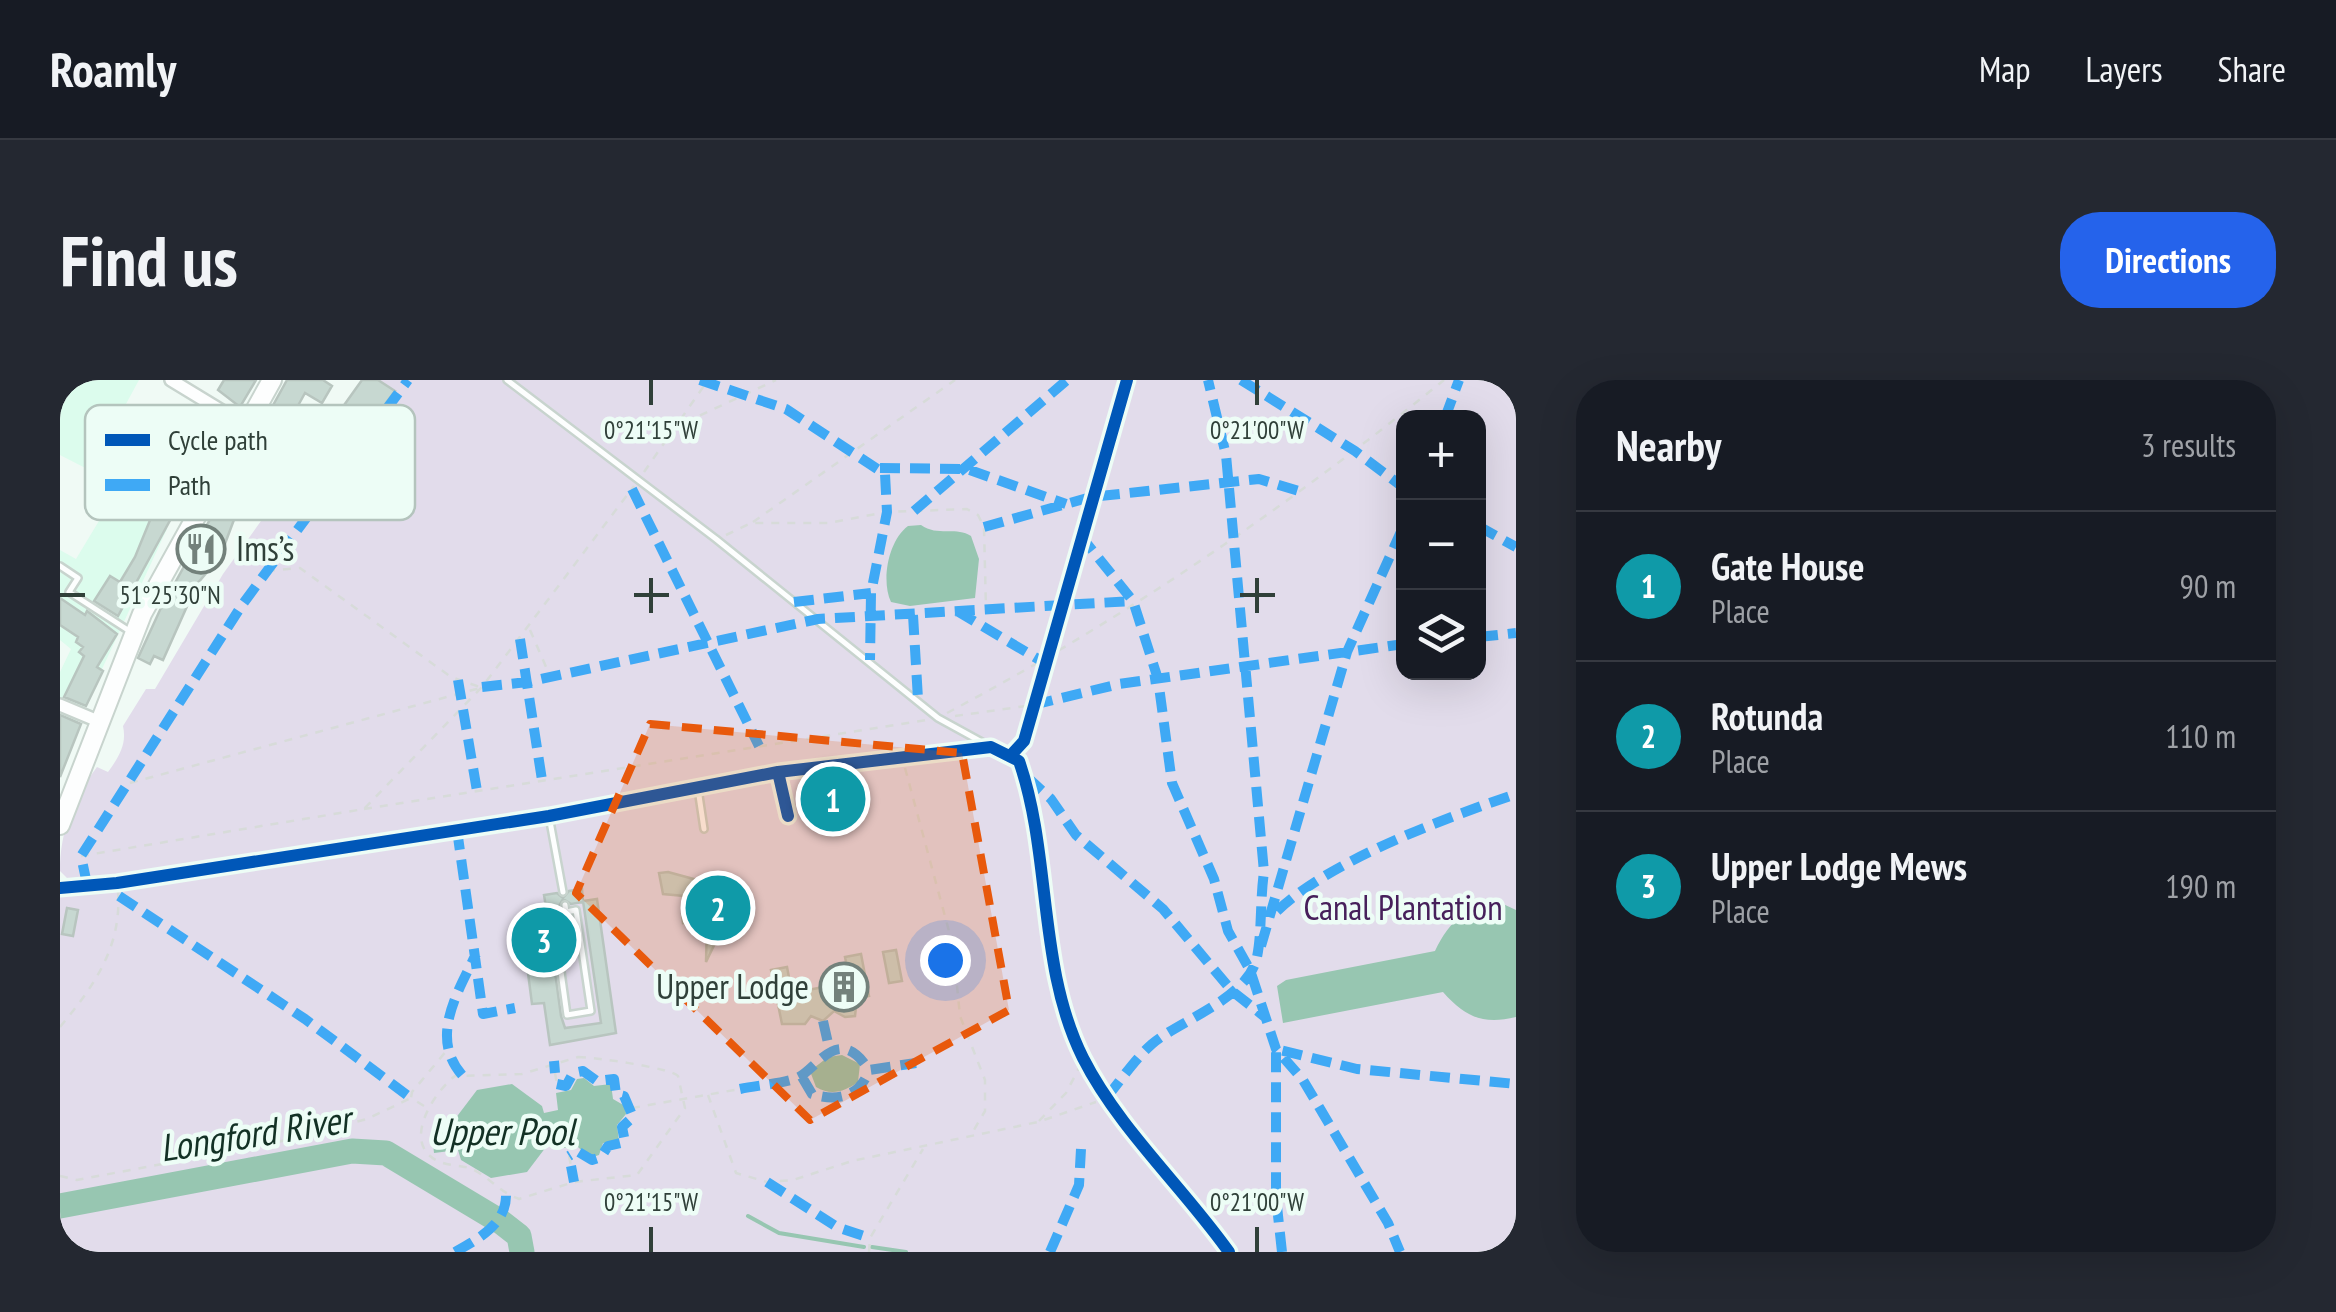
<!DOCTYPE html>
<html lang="en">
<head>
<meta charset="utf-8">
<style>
  :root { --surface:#171b24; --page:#242831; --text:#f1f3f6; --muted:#9ea1a6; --line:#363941; --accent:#2563eb }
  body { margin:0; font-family:"PT Sans Narrow",sans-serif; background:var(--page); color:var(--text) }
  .controls { position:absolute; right:30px; top:30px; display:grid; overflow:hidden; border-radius:20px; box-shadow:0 10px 40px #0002 }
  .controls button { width:90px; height:90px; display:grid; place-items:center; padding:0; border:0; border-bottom:2px solid var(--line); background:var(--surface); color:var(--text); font:50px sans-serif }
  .you { position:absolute; left:885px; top:580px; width:35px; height:35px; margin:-25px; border:8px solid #fff; border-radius:50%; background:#1a73e8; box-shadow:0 0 0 15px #1a73e833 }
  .badge { display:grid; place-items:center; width:65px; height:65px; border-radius:50%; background:var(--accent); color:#fff; font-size:32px; font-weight:700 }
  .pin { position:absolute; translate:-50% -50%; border:5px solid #fff; box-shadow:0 2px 10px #0006 }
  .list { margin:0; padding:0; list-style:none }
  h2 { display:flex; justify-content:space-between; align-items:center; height:130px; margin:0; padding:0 40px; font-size:42px }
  h2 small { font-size:32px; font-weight:400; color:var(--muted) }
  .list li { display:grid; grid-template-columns:65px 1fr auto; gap:30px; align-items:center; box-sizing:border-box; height:150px; padding:0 40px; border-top:2px solid var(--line) }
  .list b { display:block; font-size:38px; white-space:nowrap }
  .list p { margin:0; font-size:32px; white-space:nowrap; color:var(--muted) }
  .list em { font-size:32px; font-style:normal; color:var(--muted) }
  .icon { flex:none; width:55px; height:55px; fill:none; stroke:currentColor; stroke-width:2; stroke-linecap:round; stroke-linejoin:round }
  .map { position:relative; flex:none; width:1456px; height:872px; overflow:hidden; border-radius:40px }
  header { display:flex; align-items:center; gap:60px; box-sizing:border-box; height:140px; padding:0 50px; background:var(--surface); border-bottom:2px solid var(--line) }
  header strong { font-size:48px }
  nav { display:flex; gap:55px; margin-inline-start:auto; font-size:35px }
  .intro { display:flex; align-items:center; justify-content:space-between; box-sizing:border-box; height:240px; padding:0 60px }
  h1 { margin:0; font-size:70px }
  .button { padding:25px 45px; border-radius:40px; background:var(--accent); color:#fff; font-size:35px; font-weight:700 }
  main { display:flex; gap:60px; padding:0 60px }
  aside { flex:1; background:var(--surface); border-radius:40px; box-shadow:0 10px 40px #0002 }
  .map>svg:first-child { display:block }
  .built { fill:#dcfced }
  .green { fill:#e2dceb; fill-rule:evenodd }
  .water { fill:#97c6b1 }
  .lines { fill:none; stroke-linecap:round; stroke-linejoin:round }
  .stream { stroke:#97c6b1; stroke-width:4 }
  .river { stroke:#97c6b1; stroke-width:25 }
  .building { fill:#c7d8d1; stroke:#b8c5bf; stroke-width:2.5 }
  .lane-casing { stroke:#c8d4ce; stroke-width:10 }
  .street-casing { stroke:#c8d4ce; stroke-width:16 }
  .primary-casing { stroke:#c8d4ce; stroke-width:22 }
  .path { stroke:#d7dbd9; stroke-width:2.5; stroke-dasharray:8 8; stroke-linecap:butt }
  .lane { stroke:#fdfefe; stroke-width:5 }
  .street { stroke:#fdfefe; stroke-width:11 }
  .primary { stroke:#fdfefe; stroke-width:18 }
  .quiet { stroke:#3fa9f5; stroke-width:10; stroke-dasharray:20 10; stroke-linecap:butt }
  .cycleway-casing { stroke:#edfdf6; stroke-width:19 }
  .cycleway { stroke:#0057b8; stroke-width:12 }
  .marked { fill:#e8590c; fill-opacity:0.2; stroke:#e8590c; stroke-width:8; stroke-dasharray:20 12; stroke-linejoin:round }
  .ticks { fill:none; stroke:#304039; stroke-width:4 }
  .labels { text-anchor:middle; stroke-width:9; stroke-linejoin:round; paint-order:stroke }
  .poi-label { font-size:35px; fill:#304039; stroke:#edfdf6; text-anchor:start }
  .park-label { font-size:35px; fill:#47205b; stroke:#edfdf6 }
  .water-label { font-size:38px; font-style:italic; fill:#133125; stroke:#edfdf6 }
  .key { fill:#edfdf6; stroke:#b4c4bd; stroke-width:2.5 }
  .key-label { font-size:28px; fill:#304039 }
  .ticks-label { font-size:25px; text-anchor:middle; fill:#304039; stroke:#edfdf6; stroke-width:9; stroke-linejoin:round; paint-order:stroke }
</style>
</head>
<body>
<header>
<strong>Roamly</strong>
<nav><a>Map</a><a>Layers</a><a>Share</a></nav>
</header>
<div class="intro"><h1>Find us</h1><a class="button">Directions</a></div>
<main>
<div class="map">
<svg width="1456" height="872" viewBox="0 0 1456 872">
  <rect width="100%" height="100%" fill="#f0faf5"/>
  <path class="built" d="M0 0H79L60 35 68 41 37 94 0 75Z
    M51 121 107 149 10 358 0 351V292L11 269 0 260V170L16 179Z"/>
  <path class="green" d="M302 0H1456V872H0V515L11 513 8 499 0 491C0 451 13 419 37 387L48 392C59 377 67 364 63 346L86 309H95L163 194ZM1344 38H1418V292H1344Z"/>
  <path class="water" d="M861 145C878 157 895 146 911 156L919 179 915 218 850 226 831 222C821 201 828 161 848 146Z
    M1443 524 1456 530V637C1423 645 1405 637 1383 612L1223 643 1217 606 1226 600 1375 571C1390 539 1408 526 1443 524Z
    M782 675 800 684 798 702C784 712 771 716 756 707L750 691 768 677Z
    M524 698 534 706 551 704 553 719 565 726 566 734 557 745 559 762 543 763 539 775 530 778 518 767 504 768 501 752 487 755 489 763 467 792 431 798 401 780 398 770 374 773 372 754 396 749 395 739 417 710 452 704 482 726 484 733 498 730 496 713 511 710 517 699Z
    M449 839 463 849 469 872H457L455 861 435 850Z"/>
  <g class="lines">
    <path class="stream" d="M688 836 719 853 804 867
      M812 867 846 872"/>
    <path class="river" d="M0 826 292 771 326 773 441 842 459 856 462 872"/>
  </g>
  <path class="building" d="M164 0H196L180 27 158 10Z
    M227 0H263L272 6 262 23 245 13 234 33 230 30 214 59 238 75 231 86 209 72 170 134 175 137 160 177 137 204 103 280 94 276 90 284 78 278 100 230Z
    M302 0H318L335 11 308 47 282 28Z
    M149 34 169 51 157 69 151 65 58 236 34 221 50 196 60 202 75 177 102 111 123 75 128 77Z
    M0 218 25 235 27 231 57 254 37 287 43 291 26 326 4 317 24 276 19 272 23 267 16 262 18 257 0 245Z
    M0 335 21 344 0 397Z
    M781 402 784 424 763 427 760 406Z
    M608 492 641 501 646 495 656 504 651 510 658 519 603 514 599 493Z
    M522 509 523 522 511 524 503 519 499 526 488 527 487 533 501 636 505 648 541 643 523 521 537 519 556 653 490 665 484 623 472 624 468 593 480 591 471 529 486 527 484 515 497 513 503 518 509 511Z
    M679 524 682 550 660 553 646 582 647 540 623 543 622 534Z
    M7 528 18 530 13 556 2 554Z
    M836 570 842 601 829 603 823 572Z
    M801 574 809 616 797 618 795 636 785 637 774 631 763 641 751 636 745 644H722L711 590 727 587 732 613 790 602 785 577Z"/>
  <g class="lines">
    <g class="lane-casing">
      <path id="lane" d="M447 0 656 159 878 338 929 366
        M0 20 11 0
        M0 186 18 198 9 212 71 252
        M718 392 931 367 959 381C992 476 977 586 1023 678 1059 749 1123 807 1169 872
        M638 409 644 449
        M489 436 503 512
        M0 508 57 503 489 436 718 392 728 436
        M505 525 506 532 516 530 531 631 507 635 493 534 506 532"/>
    </g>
    <g class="street-casing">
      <path id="street" d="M111 0 185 45
        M0 325 38 341"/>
    </g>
    <g class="primary-casing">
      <path id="primary" d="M0 445 82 234 212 0"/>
    </g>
    <path class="path" d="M611 49 716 0
      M584 92 648 0
      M693 142 895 0
      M666 155 691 143H768L827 132 907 129 918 135 924 147 926 230
      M207 191 240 188 391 297 420 307
      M470 250 490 296
      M887 333C1063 240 1230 125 1384 0
      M895 336 973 325
      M845 388 893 566 900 636 925 700V731L911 755
      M70 403 420 308
      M304 429 866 340
      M21 476 304 429 422 307 574 106
      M0 647C34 606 62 567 58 511
      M518 677C534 677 611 688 618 696L625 728 577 795 514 802 459 819C441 813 429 797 412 789 402 785 390 786 380 782 339 765 374 712 395 696L462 694Z
      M495 693 497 704
      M648 715 676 793 707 802 733 800 792 781 978 742 1036 722
      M364 726 351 718 352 712 388 669
      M572 728 680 709
      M979 741 1006 713 1019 688
      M509 776 511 786
      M0 796 17 800 214 763 307 739 351 718
      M809 872 810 858 863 769"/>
    <use href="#lane" class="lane"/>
    <use href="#street" class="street"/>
    <use href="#primary" class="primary"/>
    <path class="quiet" d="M640 0 726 29 825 94 827 132 811 213 810 280
      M1181 0 1295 71 1344 108
      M1444 0 1456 5
      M1385 38 1399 0
      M820 88 907 89 1006 124
      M572 109 699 366
      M854 131 1007 0
      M1418 146 1456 167
      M924 147 1031 117 1199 99 1239 111
      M1020 155 1073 221 1098 299 1112 403 1154 499 1168 551 1190 590 1216 669 1243 700 1328 843 1340 872
      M734 222 811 213
      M897 231 983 282
      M853 235 858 319
      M1418 257 1456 253
      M460 259 482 400
      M398 300 417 411
      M422 307 467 302 758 239 1073 221
      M973 325 1059 304 1344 264
      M967 397 991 419 1016 455 1103 529 1172 611 1205 637
      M397 450 423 634 455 628
      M27 504 21 476 32 459 182 225 348 0
      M59 516 245 639 351 718
      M1217 531C1271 480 1385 438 1456 414
      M1201 566 1287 272 1344 145
      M763 641 770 672
      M494 681 495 693
      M402 695C369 657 398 612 416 574
      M742 697 752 714C777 722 800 717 809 690
      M497 704 506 706 513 693 523 691 537 701 554 699 556 714 564 716 573 737 562 747 565 762 548 766 541 777 532 780 517 771 509 776
      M680 709C699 705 720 704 737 698 757 690 778 642 809 690L856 683
      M1047 717C1061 700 1075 679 1092 664 1120 640 1188 619 1197 577 1202 553 1200 519 1204 492L1166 75 1148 0
      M511 786 514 802
      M707 802 777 847 810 858
      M395 872C418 859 447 844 446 814
      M990 872 1019 805 1021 769
      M1222 872 1216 817V669L1297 689 1456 704"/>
    <g class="cycleway-casing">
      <path id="cycleway" d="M952 374 964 361 1067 0
        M718 392 931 367 959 381C992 476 977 586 1023 678 1059 749 1123 807 1169 872
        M0 508 57 503 489 436 718 392 728 436"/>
    </g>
    <use href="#cycleway" class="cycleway"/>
  </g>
  <path class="marked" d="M590 344 902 373 949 630 750 740 516 513Z"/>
  <path class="ticks" d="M591 0V25M1197 0V25M591 198V233M1197 198V233M0 215H25M574 215H609M1180 215H1215M591 847V872M1197 847V872"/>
  <defs>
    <g id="restaurant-ring" transform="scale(2.5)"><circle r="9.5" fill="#edfdf6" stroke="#73817b" stroke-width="1.5"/><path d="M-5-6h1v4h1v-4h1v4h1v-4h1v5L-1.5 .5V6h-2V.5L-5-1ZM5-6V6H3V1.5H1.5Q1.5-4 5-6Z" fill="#73817b"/></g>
    <g id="building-ring" transform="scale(2.5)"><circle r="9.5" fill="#edfdf6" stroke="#73817b" stroke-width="1.5"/><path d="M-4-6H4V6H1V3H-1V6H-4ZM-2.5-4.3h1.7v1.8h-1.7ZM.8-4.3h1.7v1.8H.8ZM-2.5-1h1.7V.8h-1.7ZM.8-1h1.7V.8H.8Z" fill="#73817b"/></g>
  </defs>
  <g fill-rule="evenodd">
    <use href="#restaurant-ring" x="141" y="169"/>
    <use href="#building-ring" x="784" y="607"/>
  </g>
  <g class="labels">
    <g class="poi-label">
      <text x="176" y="181">Ims’s</text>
      <text x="749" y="619" text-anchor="end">Upper Lodge</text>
    </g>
    <g class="park-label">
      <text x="1343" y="540">Canal Plantation</text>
    </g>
    <g class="water-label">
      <text x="442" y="765">Upper Pool</text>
      <text transform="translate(195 754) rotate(-9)" y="13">Longford River</text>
    </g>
  </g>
  <rect x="25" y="25" width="330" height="115" rx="15" class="key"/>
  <rect x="45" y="54" width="45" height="12" fill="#0057b8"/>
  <rect x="45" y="99" width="45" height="12" fill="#3fa9f5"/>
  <g class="key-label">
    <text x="108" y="70">Cycle path</text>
    <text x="108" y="115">Path</text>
  </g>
  <g class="ticks-label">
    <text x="591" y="59">0°21'15"W</text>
    <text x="1197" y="59">0°21'00"W</text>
    <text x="110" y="224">51°25'30"N</text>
    <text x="591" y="831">0°21'15"W</text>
    <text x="1197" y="831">0°21'00"W</text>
  </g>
</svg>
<div class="controls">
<button>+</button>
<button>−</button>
<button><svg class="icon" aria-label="layers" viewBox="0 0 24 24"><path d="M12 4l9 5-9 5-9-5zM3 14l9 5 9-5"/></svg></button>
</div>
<div class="you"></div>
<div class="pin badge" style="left:773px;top:419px;background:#0f9aa8">1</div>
<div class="pin badge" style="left:658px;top:528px;background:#0f9aa8">2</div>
<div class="pin badge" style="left:484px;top:560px;background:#0f9aa8">3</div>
</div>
<aside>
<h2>Nearby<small>3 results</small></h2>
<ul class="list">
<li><span class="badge" style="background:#0f9aa8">1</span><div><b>Gate House</b><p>Place</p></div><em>90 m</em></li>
<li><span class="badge" style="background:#0f9aa8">2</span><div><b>Rotunda</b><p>Place</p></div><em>110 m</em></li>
<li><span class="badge" style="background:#0f9aa8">3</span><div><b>Upper Lodge Mews</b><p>Place</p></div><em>190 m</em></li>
</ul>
</aside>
</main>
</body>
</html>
